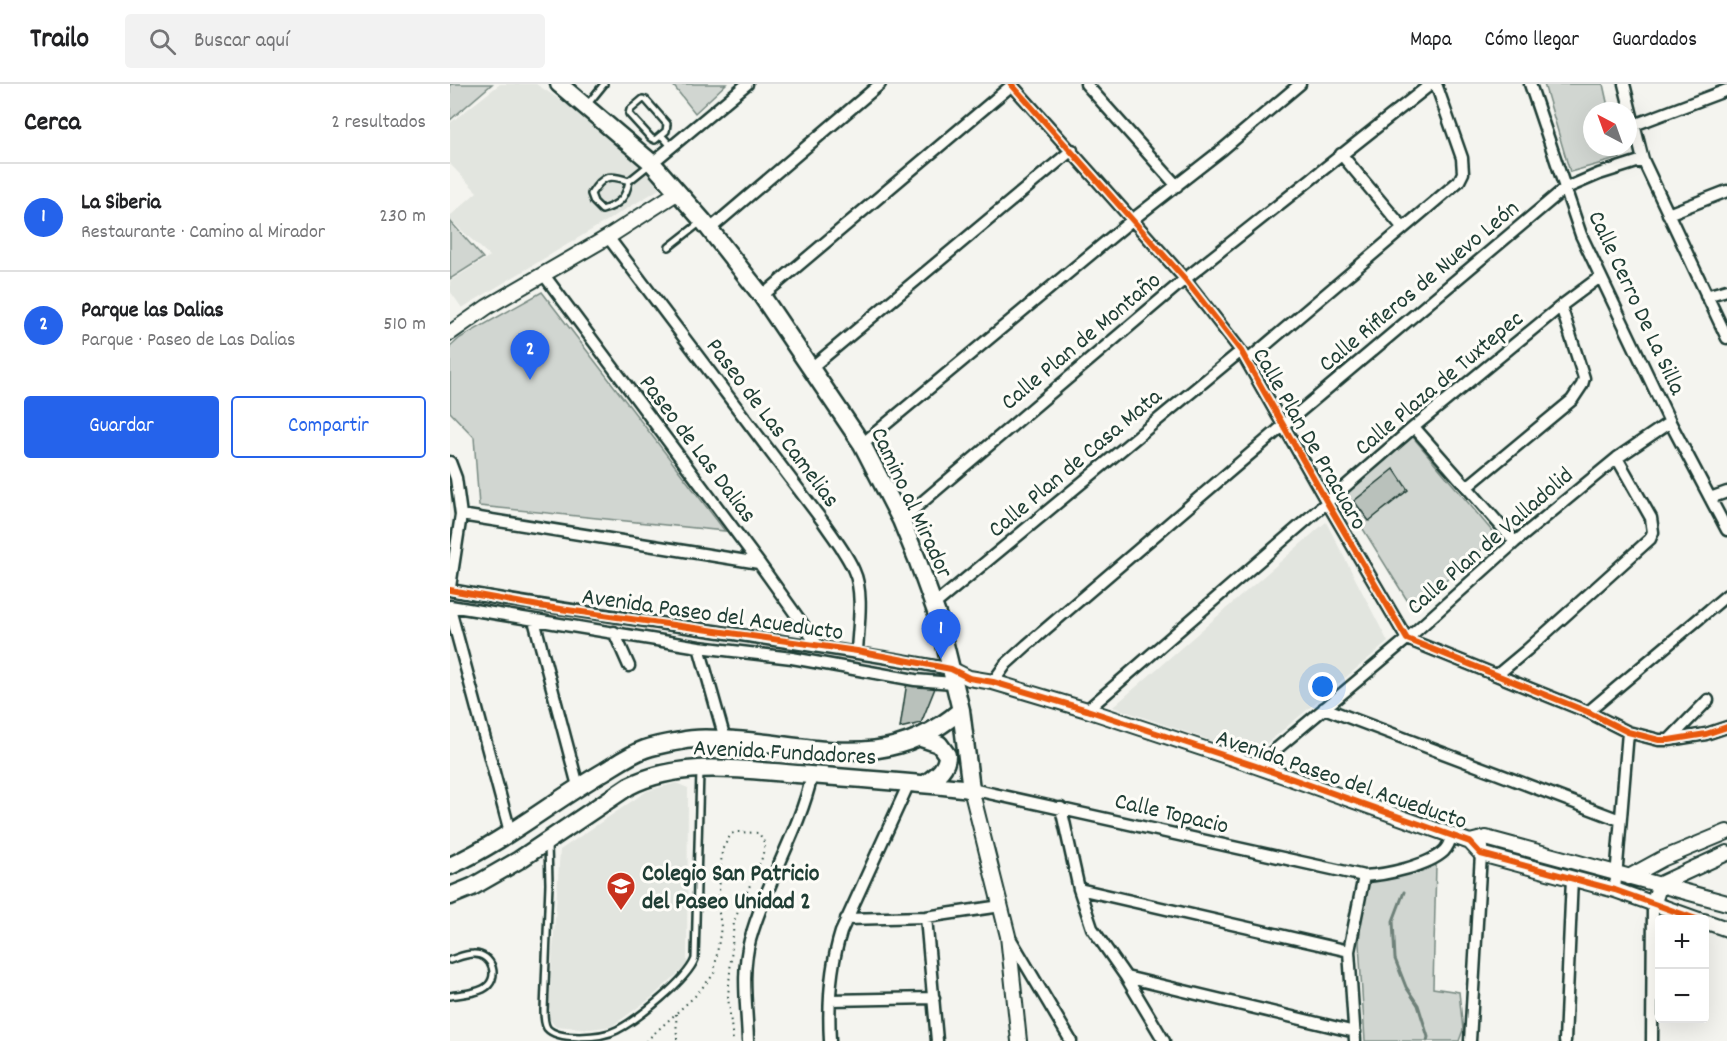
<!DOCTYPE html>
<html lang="es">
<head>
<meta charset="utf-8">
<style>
  :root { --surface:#fff; --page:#f2f2f2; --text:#202124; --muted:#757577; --line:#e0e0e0; --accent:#2563eb }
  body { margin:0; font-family:Dekko,sans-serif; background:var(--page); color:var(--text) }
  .controls { position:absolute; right:18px; bottom:18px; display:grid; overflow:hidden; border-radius:6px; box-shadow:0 6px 24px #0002 }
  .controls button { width:54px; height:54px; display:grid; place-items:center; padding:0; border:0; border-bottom:2px solid var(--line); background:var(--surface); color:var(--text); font:30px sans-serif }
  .compass { position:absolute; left:1133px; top:18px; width:54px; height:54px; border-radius:50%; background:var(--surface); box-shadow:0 6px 24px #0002; rotate:319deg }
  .you { position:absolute; left:873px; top:603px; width:21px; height:21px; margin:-15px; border:4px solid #fff; border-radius:50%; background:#1a73e8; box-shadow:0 0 0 9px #1a73e833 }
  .badge { display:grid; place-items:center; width:39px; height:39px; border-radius:50%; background:var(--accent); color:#fff; font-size:20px; font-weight:700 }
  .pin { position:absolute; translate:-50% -50px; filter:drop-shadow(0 2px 3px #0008) }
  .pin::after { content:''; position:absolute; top:32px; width:21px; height:18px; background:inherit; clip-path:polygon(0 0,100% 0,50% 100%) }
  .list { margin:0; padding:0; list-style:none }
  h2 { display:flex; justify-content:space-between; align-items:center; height:78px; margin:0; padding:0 24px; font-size:26px }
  h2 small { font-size:20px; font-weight:400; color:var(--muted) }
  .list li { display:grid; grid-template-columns:39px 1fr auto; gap:18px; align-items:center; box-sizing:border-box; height:108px; padding:0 24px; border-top:2px solid var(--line) }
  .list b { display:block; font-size:22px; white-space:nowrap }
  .list p { margin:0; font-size:20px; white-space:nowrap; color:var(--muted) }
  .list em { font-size:20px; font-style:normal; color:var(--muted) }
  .actions { display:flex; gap:12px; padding:18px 24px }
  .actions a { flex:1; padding:14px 0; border:2px solid var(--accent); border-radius:6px; text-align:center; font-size:21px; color:var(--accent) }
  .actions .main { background:var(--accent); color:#fff }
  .icon { flex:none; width:33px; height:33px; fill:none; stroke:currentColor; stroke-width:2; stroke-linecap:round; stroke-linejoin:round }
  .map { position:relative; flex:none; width:1277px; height:957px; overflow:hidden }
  header { display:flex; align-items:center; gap:36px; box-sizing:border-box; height:84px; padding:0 30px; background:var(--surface); border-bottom:2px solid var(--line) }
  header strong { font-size:28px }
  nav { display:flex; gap:33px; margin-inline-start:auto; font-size:21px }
  .search { width:420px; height:54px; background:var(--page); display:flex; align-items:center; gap:15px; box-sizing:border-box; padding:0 21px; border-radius:6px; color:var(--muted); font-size:22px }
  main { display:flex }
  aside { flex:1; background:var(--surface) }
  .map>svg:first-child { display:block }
  .built { fill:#e2e5df }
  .green { fill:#d1d6d1; stroke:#788a82; stroke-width:1.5 }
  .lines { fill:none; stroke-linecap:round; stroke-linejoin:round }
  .stream { stroke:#6e8179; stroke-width:3 }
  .building { fill:#b9c1bb; stroke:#1f3d34; stroke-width:1.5 }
  .service-casing { stroke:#1f3d34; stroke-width:10 }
  .minor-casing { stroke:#1f3d34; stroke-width:15 }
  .tertiary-casing { stroke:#1f3d34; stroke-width:18 }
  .secondary-casing { stroke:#1f3d34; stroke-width:21 }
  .path { stroke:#1f3d34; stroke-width:2; stroke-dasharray:1.5 4.5; stroke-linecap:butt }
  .service { stroke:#fdfcf7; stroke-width:5 }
  .minor { stroke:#fdfcf7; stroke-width:10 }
  .tertiary { stroke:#fdfcf7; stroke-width:14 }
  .secondary { stroke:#fdfcf7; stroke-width:16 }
  .cycleway-casing { stroke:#fdfcf7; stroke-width:10 }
  .cycleway { stroke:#e8590c; stroke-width:6 }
  .labels { text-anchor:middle; stroke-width:6; stroke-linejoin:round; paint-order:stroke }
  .street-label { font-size:24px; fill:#1f3d34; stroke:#fdfcf7 }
  .poi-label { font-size:24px; font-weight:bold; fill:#1f3d34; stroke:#fdfcf7; text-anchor:start }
</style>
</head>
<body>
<header>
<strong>Trailo</strong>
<div class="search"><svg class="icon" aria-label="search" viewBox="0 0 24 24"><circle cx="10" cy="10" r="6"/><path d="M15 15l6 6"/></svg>Buscar aquí</div>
<nav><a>Mapa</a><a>Cómo llegar</a><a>Guardados</a></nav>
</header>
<main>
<aside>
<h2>Cerca<small>2 resultados</small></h2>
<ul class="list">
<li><span class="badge">1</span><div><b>La Siberia</b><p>Restaurante · Camino al Mirador</p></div><em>230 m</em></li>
<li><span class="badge">2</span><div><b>Parque las Dalias</b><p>Parque · Paseo de Las Dalias</p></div><em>510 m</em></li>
</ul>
<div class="actions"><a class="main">Guardar</a><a>Compartir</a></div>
</aside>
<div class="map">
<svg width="1277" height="957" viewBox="0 0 1277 957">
  <rect width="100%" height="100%" fill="#f4f4ef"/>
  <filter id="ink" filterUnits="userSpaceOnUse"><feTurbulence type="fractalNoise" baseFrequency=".0167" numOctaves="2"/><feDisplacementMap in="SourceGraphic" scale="12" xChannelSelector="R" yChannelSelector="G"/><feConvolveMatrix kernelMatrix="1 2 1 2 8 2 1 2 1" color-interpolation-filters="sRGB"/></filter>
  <g filter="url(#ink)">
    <path class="built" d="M50 0H86L156 46 216 101 12 224 0 207V197L40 172 0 136V132L27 108 0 80V39Z
      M876 438 938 558 803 671 663 623Z
      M226 699 238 704 237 881 201 914 162 942 141 945 105 942 98 933 110 766 197 707Z"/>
    <path class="green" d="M0 0H42L0 36Z
      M222 0H276L245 29Z
      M1094 0H1153L1159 27H1142V63H1167L1170 74 1120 88Z
      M0 137 33 174 0 195Z
      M92 208 275 447 29 422 24 353 0 328V263L10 254Z
      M962 352 1047 453 962 524 892 411Z
      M972 777 986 780 983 904 1009 908 1013 946 1009 957H915L909 859 915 791Z"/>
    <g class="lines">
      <path class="stream" d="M954 808 943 837 945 875 956 903 968 921 978 953 977 957"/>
    </g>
    <path class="building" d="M944 385 958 406 919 437 904 417Z
      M457 598 485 604 471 639 450 644Z"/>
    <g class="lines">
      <g class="service-casing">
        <path id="service" d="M193 15 196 16 217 40 216 47 205 56 201 54 179 30 180 26Z
          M137 21 154 0
          M211 51 222 63
          M179 97C176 114 169 121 152 126L144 118 141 110C153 91 159 90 179 97L199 81
          M219 163 251 138
          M98 759 99 800 94 926C94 932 94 939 97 944 108 957 152 954 167 946 187 936 237 896 245 875L250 687
          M0 876C7 874 15 870 23 870 43 869 51 896 33 905 23 910 10 910 0 912"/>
      </g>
      <g class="minor-casing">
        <path id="minor" d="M561 0 735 195 791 267 878 420 957 555 1138 628 1178 648 1209 656H1219L1256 650 1277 643
          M636 0 727 102
          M1080 0 1131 151 1220 338 1277 446
          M1174 0 1193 76 1277 254
          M1184 41 1277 6
          M891 70 953 144
          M202 79 297 0
          M1218 130 1277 107
          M260 145 430 0
          M158 153 374 439C384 454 397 470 404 487 414 508 408 545 407 567
          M94 191 309 479 369 563
          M312 212 562 1
          M1256 212 1277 206
          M798 276 1009 97 1013 89 1012 74 986 0
          M361 284 622 66
          M964 343 1065 458
          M412 360 682 136 773 65 850 0
          M0 378 6 394 11 431 0 503
          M1017 403 1122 316 1132 301 1134 294 1111 222
          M1260 414 1277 408
          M11 431 309 479
          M451 436 735 195 981 0
          M0 506C167 536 335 554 501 585
          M484 521 791 267
          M0 522 249 563 342 574 465 596 503 599
          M0 525 60 748
          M84 536 128 702
          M164 548 179 582
          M249 563 275 655
          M1047 591 1077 566 1200 455 1203 448 1201 434 1167 374
          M543 598 556 580 577 561 834 341 1114 105 1149 90 1193 76
          M874 624 1170 736
          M637 626 964 343 1111 222 1150 193
          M1138 628 1277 511
          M1219 656 1258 616
          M806 682 957 555 1065 458 1167 374 1220 338
          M521 705 914 792
          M611 724 629 805 642 844 676 893 714 957
          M629 805 899 867
          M1165 806 1178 648
          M476 833 487 957
          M396 835 476 833 551 822
          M560 854 621 957
          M676 893 905 948
          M380 916 484 914
          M298 957C297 923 291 889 300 856 316 798 349 749 362 691
          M380 957C378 920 380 883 391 848L459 699
          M905 957 899 867 914 792C935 791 978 782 994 767 999 762 1000 757 1002 750
          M1020 957 1031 770 1033 763
          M1115 957 1122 794
          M1202 957 1203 821"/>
      </g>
      <g class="tertiary-casing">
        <path id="tertiary" d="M0 249 37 223 158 153 228 108
          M501 585 519 594 543 598 637 626 806 682 1020 758 1031 770 1165 806 1249 836
          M521 705 558 852 569 957
          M1020 758 1036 754 1277 819
          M1179 793 1212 775 1277 748
          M1203 821 1210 800 1277 769
          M1254 837 1277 845"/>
      </g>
      <g class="secondary-casing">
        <path id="secondary" d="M471 654 489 660 497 671C497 685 486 692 475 700
          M0 782C55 757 103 717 155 687 168 679 181 670 195 665 206 661 219 659 231 657 248 653 268 655 285 656 370 662 438 689 511 626
          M0 812 22 803 69 776 179 702C235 674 300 687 360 691 414 695 468 699 521 705L511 626 489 536 467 475 451 436 412 360 312 212 253 137 202 79 109 0"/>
      </g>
      <path class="path" d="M226 930 227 955 229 957
        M196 957 245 912 264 890 271 843 268 822 272 766 281 750 287 748 309 749 315 760 312 774 284 837 278 913 283 957"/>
      <use href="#service" class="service"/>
      <use href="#minor" class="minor"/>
      <use href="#tertiary" class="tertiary"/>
      <use href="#secondary" class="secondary"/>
      <g class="cycleway-casing">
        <path id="cycleway" d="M561 0 735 195 791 267 878 420 957 555 1138 628 1178 648 1209 656H1219L1256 650 1277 643
          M0 506 89 522 407 567 501 585 519 594 543 598 637 626 806 682 1020 758 1031 770 1165 806 1249 836"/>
      </g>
      <use href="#cycleway" class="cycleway"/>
    </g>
  </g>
  <defs>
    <g id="school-pin" transform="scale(1.5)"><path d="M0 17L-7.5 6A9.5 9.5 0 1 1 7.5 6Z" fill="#c8321e" stroke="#fdfcf7"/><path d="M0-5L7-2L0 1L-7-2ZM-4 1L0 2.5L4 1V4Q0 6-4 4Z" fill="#fff"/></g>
  </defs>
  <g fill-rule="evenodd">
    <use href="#school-pin" x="171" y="802"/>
  </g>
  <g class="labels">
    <g class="street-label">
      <text transform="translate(968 201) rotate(-40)" y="8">Calle Rifleros de Nuevo León</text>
      <text transform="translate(1188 218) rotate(65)" y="8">Calle Cerro De La Silla</text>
      <text transform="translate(630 256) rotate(-40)" y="8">Calle Plan de Montaño</text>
      <text transform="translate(988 298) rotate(-40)" y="8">Calle Plaza de Tuxtepec</text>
      <text transform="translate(324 338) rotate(53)" y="8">Paseo de Las Camelias</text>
      <text transform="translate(861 354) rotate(60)" y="8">Calle Plan De Pracuaro</text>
      <text transform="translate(249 364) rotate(53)" y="8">Paseo de Las Dalias</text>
      <text transform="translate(624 378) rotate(-40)" y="8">Calle Plan de Casa Mata</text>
      <text transform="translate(463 418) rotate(65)" y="8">Camino al Mirador</text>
      <text transform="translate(1039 456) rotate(-41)" y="8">Calle Plan de Valladolid</text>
      <text transform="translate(263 529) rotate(8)" y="8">Avenida Paseo del Acueducto</text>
      <text transform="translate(335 667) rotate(3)" y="8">Avenida Fundadores</text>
      <text transform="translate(892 694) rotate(19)" y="8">Avenida Paseo del Acueducto</text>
      <text transform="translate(722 728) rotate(13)" y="8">Calle Topacio</text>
    </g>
    <g class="poi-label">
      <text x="192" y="796">Colegio San Patricio<tspan x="192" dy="28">del Paseo Unidad 2</tspan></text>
    </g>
  </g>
</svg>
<div class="controls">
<button>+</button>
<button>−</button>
</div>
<svg class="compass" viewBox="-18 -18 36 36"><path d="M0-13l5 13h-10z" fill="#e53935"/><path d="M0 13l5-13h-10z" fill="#757577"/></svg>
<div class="you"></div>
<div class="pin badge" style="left:491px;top:575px">1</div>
<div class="pin badge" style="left:80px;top:296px">2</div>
</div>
</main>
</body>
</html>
